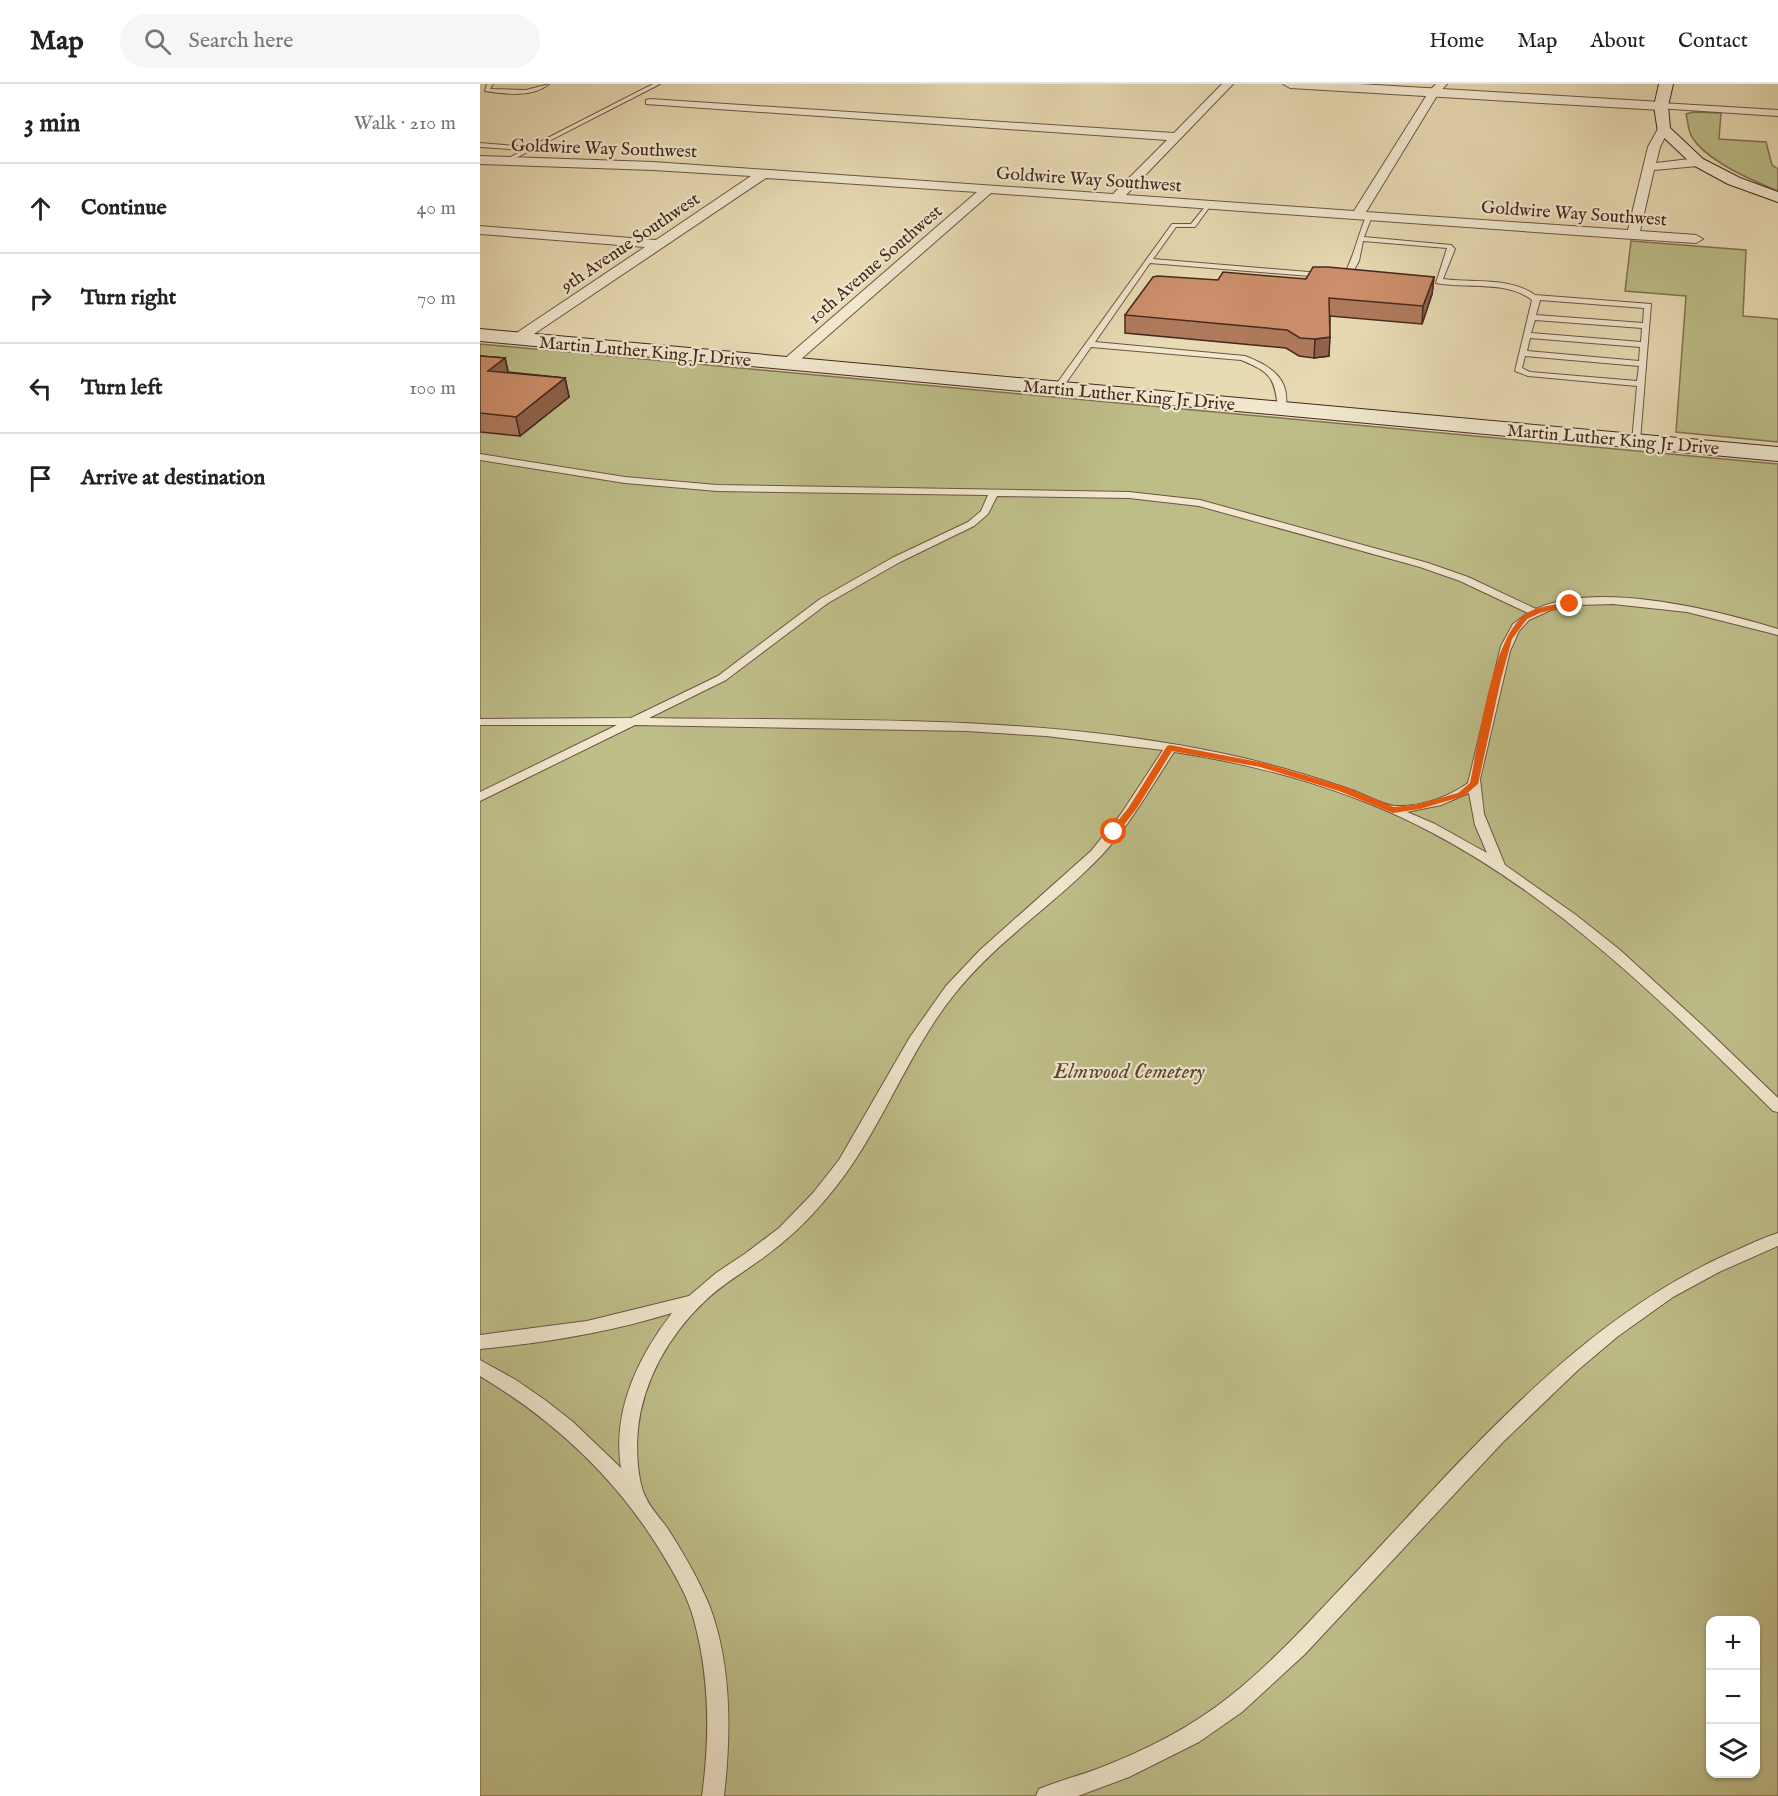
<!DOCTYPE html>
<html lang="en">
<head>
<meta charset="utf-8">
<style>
  :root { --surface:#fff; --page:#f6f6f6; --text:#222; --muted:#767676; --line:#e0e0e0 }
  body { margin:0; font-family:"IM FELL English",serif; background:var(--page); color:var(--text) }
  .controls { position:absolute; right:18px; bottom:18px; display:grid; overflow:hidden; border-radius:12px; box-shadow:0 2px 4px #0004 }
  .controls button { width:54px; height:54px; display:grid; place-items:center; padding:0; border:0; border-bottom:2px solid var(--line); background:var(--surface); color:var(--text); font:30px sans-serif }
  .stop { position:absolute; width:18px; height:18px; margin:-14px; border:4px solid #ea580c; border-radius:50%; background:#fff }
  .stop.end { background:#ea580c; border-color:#fff; box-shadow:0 2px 6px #0008 }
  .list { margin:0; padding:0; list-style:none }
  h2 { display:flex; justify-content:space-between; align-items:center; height:78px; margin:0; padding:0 24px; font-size:26px }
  h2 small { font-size:20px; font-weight:400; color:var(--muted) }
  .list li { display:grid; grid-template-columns:39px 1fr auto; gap:18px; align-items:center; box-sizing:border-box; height:90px; padding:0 24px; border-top:2px solid var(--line) }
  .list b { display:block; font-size:22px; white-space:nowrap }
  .list em { font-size:20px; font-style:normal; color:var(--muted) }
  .icon { flex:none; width:33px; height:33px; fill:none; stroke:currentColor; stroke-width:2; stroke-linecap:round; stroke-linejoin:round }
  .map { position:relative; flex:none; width:1298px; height:1712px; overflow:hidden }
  header { display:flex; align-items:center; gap:36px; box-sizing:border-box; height:84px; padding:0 30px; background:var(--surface); border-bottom:2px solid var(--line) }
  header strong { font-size:28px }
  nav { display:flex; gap:33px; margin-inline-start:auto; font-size:21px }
  .search { width:420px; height:54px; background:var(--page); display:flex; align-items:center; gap:15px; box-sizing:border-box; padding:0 21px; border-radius:33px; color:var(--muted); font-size:22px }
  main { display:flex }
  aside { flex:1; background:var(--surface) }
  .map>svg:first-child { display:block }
  .green { fill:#bdbd88; stroke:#817253; stroke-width:1.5; fill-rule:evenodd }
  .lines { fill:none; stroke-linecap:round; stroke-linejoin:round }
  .service-casing { stroke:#6e5443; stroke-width:2 }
  .minor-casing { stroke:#6e5443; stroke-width:2 }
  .tertiary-casing { stroke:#6e5443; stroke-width:2 }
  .secondary-casing { stroke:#45281e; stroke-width:2 }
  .service { fill:#f0e7ce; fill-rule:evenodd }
  .minor { fill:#f0e7ce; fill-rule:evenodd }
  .tertiary { fill:#f0e7ce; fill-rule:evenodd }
  .secondary { fill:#f0e7ce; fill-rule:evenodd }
  .wall { fill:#af7a5c; stroke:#45281e; stroke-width:1.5 }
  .shaded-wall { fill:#8f634b; stroke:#45281e; stroke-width:1.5 }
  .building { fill:#cc8e6b; stroke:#45281e; stroke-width:1.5 }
  .route { fill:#ea580c }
  .labels { text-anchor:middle; stroke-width:4.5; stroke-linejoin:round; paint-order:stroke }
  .far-street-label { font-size:18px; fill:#45281e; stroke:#f0e7ce }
  .park-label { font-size:22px; font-style:italic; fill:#5d4633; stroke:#f0e7ce }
</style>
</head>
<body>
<header>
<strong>Map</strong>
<div class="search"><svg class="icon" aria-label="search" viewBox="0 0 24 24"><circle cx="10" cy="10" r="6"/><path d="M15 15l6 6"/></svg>Search here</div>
<nav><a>Home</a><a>Map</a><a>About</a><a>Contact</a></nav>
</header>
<main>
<aside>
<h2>3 min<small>Walk · 210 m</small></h2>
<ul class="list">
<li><svg class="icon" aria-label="ahead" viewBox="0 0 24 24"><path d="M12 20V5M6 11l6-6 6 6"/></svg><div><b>Continue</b></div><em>40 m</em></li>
<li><svg class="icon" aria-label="right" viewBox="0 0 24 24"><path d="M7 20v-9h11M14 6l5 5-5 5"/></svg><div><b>Turn right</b></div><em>70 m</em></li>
<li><svg class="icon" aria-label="left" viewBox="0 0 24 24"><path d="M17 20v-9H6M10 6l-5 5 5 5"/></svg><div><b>Turn left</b></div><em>100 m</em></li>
<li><svg class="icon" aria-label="arrive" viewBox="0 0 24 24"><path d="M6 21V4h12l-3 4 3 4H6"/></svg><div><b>Arrive at destination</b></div></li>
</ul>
</aside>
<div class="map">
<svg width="1298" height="1712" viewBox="0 0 1298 1712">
  <rect width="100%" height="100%" fill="#e8dab3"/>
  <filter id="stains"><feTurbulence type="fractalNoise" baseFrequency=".00333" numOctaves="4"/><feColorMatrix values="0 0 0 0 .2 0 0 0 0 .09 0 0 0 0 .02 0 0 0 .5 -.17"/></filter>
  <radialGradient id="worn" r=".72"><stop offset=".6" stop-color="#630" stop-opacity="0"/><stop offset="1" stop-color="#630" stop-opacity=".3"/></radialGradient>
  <path class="green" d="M1213 28 1241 29 1239 55 1286 58 1292 81 1298 85V107C1273 97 1226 77 1212 53 1208 47 1208 37 1206 30Z
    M1151 157 1266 166 1263 232 1298 235V358L1196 348 1206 212 1145 207Z
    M0 260 1298 380V1712H0ZM1230 1536H1276V1690H1230Z"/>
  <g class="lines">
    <g class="service-casing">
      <path id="service" d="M7 0H13L10 5 46 6 69 0C52 14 26 10 5 7Z
        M173 0H180L26 79 21 78 44 66 0 63V59L50 63Z
        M728 119 731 121 715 143H696L673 175 864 191C874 172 878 152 886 132L889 130 892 132 884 153 971 161 975 165 963 195C992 199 1031 193 1055 211L1171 220 1160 357 1156 360 1152 357 1157 302 1048 292 1035 287 1052 216C1026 196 987 205 956 199L967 164 883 157 879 177 869 195H866L670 179 615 258 765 272C791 282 812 295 805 327L798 325C795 293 790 288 761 276L611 263 581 306H575V302L692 140H711ZM1060 216 1164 224 1163 239 1056 231ZM1055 236 1162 244 1161 258 1051 249ZM1050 254 1160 263 1159 277 1047 267ZM1045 272 1159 282 1157 297 1050 288 1042 284Z
        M0 370 145 393 237 401 649 408 720 416 948 479 988 493 1056 525C1117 496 1236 526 1298 545V551L1207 528 1133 520 1098 521 1071 526 1049 536 1039 547 1030 567 1000 695 1004 730 1025 781 1096 831 1140 866 1223 942 1298 1014V1028L1293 1027C1187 922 1081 816 949 747 870 706 781 681 694 668 671 703 650 741 621 772 574 821 515 858 473 912 423 975 399 1055 345 1116 326 1139 304 1159 280 1176 261 1190 241 1201 224 1218 189 1251 163 1297 158 1345 156 1364 157 1397 166 1414 171 1425 181 1435 188 1445 204 1470 219 1496 230 1523 252 1582 251 1651 244 1712H222C230 1653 230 1595 214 1536 208 1513 195 1491 183 1471 138 1396 75 1337 0 1292V1276L36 1296 65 1316 93 1338 141 1384C132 1327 158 1273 192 1229 130 1248 65 1259 0 1265V1251L107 1237 209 1212 236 1189 266 1169 299 1144 333 1109 359 1076 430 953 466 902 500 866 611 767 641 730 683 666 566 652 486 647 155 641 0 717V708L137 641H0V635L151 634 238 592 340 515 412 474 488 438 501 427 508 411 237 407 145 399 0 376ZM517 412 649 414 719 422 940 483 980 497 1048 529 1033 540 1021 562 988 699C969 713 940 723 916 722 904 722 882 709 869 705 822 689 774 675 725 666 544 630 352 637 169 634L246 596 348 519 420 478 494 442 508 430ZM989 709 995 741 1007 769 955 740 927 728 961 721Z
        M1298 1149V1162L1239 1188 1193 1213 1137 1253 1098 1286 1023 1358 825 1570 762 1628 719 1658 649 1693 598 1712H556L559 1705C578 1697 598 1692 617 1685 664 1667 710 1644 749 1613 791 1580 827 1540 864 1501 980 1379 1093 1239 1250 1169 1266 1162 1282 1154 1298 1149Z"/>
    </g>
    <g class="minor-casing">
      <path id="minor" d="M742 0H753L646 111 874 127 950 6 956 0H967L958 10 886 128 1148 146 1168 63 1179 43 1183 42 1189 45 1180 63 1176 79 1218 74 1224 78 1218 82 1174 86 1160 147 1216 151 1223 155 1216 159 1153 155 511 109 312 283 307 285 299 280 302 277 497 108 286 94 42 258 37 259 30 255 32 252 165 163 0 150V142L176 156 271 92 173 86 0 80V72L173 78 633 110 687 56 166 20V16L170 15 694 49Z
        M1181 19 1298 26V32L1177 24V20Z"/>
    </g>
    <g class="tertiary-casing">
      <path id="tertiary" d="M803 0H879L1181 18 1188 22 1181 26 810 4Z"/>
    </g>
    <g class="secondary-casing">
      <path id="secondary" d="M1179 0H1193L1188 22 1190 44 1223 75 1260 94 1298 108V118L1248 100 1213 81 1178 48 1174 22Z
        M0 245 1298 363V377L0 257Z"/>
    </g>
    <use href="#service" class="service"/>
    <use href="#minor" class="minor"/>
    <use href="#tertiary" class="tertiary"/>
    <use href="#secondary" class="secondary"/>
  </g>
  <path class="wall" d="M954 193 952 210 942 240 850 232 849 272 834 274 819 272 806 264 645 249V231L738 196Z
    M0 272 25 274 28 288 85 294 89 313 40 352 0 348Z"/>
  <path class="shaded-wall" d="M954 193 952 210 942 240 943 222Z
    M850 253 849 272 834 274 835 255Z
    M25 274 29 293 8 287Z
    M85 294 89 313 40 352 36 333Z"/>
  <path class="building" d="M833 183H848L954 193 943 222 849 214 850 253 835 255 820 254 807 246 645 231 673 193 678 192 738 196 743 188 826 195Z
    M0 272 25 274 8 287 85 294 36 333 0 329Z"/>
  <path class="route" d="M1090 518H1092V521L1060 529 1047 535 1032 555 1021 595 998 700 984 712 940 725 913 729 859 707 780 683 692 667 657 724 637 750 629 748 649 723 687 662 690 661 784 679 865 703 914 723 939 720 978 709 990 699C999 657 1011 561 1042 533 1053 522 1075 521 1090 518Z"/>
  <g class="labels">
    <g class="far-street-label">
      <text transform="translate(124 64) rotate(2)" y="6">Goldwire Way Southwest</text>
      <text transform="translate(609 95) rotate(4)" y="6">Goldwire Way Southwest</text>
      <text transform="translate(1094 129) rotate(4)" y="6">Goldwire Way Southwest</text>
      <text transform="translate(150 158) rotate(-34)" y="6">9th Avenue Southwest</text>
      <text transform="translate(395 180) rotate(-41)" y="6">10th Avenue Southwest</text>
      <text transform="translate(165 267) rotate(5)" y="6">Martin Luther King Jr Drive</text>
      <text transform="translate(649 311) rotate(5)" y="6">Martin Luther King Jr Drive</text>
      <text transform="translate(1133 355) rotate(5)" y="6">Martin Luther King Jr Drive</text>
    </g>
    <g class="park-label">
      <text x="649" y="994">Elmwood Cemetery</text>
    </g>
  </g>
  <rect width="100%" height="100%" filter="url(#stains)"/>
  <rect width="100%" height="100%" fill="url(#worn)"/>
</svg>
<div class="controls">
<button>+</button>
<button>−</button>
<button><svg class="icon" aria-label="layers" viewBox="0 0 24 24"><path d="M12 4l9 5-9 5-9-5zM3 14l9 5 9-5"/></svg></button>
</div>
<div class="stop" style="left:634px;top:748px"></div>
<div class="stop end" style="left:1090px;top:520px"></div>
</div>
</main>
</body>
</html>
